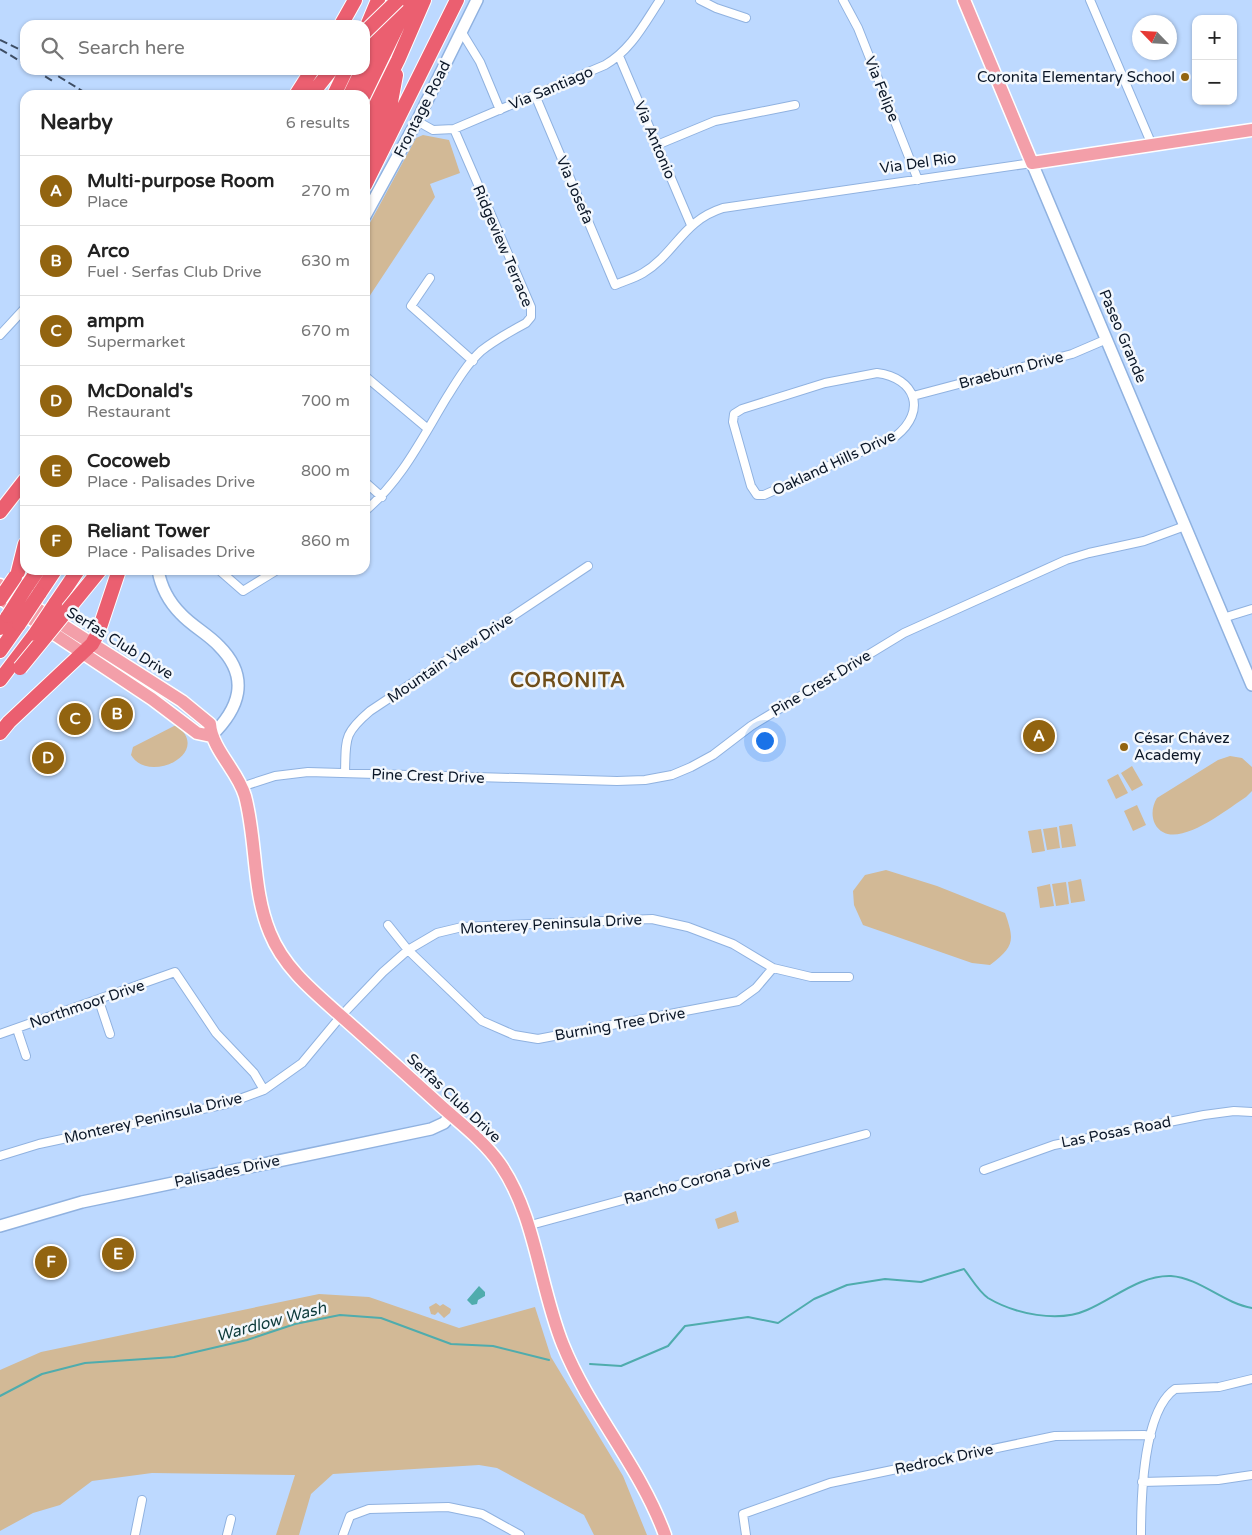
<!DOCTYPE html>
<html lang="en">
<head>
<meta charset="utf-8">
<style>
  :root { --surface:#fff; --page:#f2f2f2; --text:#222; --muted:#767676; --line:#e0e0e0; --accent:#926410 }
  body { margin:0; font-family:"Varela Round",sans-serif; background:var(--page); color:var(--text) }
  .controls { position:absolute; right:15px; top:15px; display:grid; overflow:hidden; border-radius:10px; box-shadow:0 1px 4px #0004 }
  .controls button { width:45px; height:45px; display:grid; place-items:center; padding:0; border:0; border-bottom:1px solid var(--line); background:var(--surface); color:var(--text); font:25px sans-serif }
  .compass { position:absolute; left:1132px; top:15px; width:45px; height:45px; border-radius:50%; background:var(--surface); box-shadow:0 1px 4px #0004; rotate:295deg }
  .you { position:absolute; left:764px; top:740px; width:18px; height:18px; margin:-12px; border:4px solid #fff; border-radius:50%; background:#1a73e8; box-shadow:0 0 0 8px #1a73e833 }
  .badge { display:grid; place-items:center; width:32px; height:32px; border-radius:50%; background:var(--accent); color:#fff; font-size:16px; font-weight:700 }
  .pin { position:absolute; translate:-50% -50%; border:2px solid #fff; box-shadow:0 1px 5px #0006 }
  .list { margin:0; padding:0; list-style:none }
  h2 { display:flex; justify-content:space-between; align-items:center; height:65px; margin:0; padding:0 20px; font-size:21px }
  h2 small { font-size:16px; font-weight:400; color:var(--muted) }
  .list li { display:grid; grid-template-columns:32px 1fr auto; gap:15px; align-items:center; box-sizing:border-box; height:70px; padding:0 20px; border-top:1px solid var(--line) }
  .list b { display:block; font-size:19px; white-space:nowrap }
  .list p { margin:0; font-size:16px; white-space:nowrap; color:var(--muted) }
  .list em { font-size:16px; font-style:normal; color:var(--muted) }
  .icon { flex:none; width:28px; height:28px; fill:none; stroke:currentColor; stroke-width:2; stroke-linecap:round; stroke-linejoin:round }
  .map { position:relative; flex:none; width:1252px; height:1535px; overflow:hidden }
  .search { position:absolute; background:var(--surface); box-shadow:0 1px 4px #0004; left:20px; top:20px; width:350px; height:55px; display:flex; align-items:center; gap:12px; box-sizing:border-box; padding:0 18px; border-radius:15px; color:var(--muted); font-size:19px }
  .panel { position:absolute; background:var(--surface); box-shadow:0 1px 4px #0004; left:20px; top:90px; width:350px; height:485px; border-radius:15px }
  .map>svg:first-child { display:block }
  .green { fill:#d2b996 }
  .water { fill:#4facad }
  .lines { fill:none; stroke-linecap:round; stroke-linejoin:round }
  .stream { stroke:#4facad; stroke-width:2 }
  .street-casing { stroke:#90b2e0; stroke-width:10 }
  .secondary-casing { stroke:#90b2e0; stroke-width:14 }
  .primary-casing { stroke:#fff; stroke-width:15 }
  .highway-casing { stroke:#fff; stroke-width:16 }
  .street { stroke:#fff; stroke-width:8 }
  .secondary { stroke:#fff; stroke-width:11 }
  .primary { stroke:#f39fa9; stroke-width:12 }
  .highway { stroke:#eb5f70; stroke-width:14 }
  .rail { stroke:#3e4e65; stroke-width:2; stroke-dasharray:8 4; stroke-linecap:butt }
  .highway-bridge-casing { stroke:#fff; stroke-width:16; stroke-linecap:butt }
  .highway-bridge { stroke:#eb5f70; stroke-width:14 }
  .poi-dot { fill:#926410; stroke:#f4f8fd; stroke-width:2 }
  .labels { text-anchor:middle; stroke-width:5; stroke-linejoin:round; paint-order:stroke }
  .poi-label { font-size:15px; fill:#0b1728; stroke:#f4f8fd; text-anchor:end }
  .street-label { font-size:15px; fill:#0b1728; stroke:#f4f8fd }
  .water-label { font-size:16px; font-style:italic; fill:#0d3a3a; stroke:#f4f8fd }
  .district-label { font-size:20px; font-weight:bold; letter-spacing:1px; fill:#6f4e1a; stroke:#f4f8fd }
</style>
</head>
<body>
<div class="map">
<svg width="1252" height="1535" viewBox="0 0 1252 1535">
  <rect width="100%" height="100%" fill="#bdd9ff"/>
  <path class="green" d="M423 135 449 140 460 173 430 184 435 197 365 303V232L416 138Z
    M176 725C214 753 148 785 131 755L133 747Z
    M1230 756 1242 758 1252 767V791L1246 797C1227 809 1172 855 1155 824 1151 816 1152 806 1157 798L1218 760Z
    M1132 766 1143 785 1132 791 1121 773Z
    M1118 774 1128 793 1116 799 1107 780Z
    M1137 805 1146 825 1133 831 1124 811Z
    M1072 824 1076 846 1062 848 1059 826Z
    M1057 827 1060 848 1047 850 1043 829Z
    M1041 829 1045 851 1032 853 1028 831Z
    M886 870 937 886 1005 913C1015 941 1014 947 990 965L972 963 863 925 854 905 853 891 865 875Z
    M1081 879 1085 901 1071 903 1068 882Z
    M1066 882 1069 904 1056 906 1052 884Z
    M1050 884 1054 906 1040 908 1037 887Z
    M736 1211 739 1222 718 1229 715 1219Z
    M319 1294 369 1297 459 1328 535 1307 551 1357 623 1476 647 1535H594L584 1515 497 1468 479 1465 333 1474 311 1494 299 1535H276L295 1475 152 1473 92 1481 60 1505 33 1513 0 1531V1370L41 1352Z
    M436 1303 440 1306 443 1304 451 1309 450 1313 444 1318 438 1312 435 1315 431 1314 429 1307Z"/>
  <path class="water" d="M479 1286 485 1292V1296L478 1300 477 1304 472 1305 467 1300Z"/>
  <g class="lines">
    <path class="stream" d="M590 1364 621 1366 668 1346 685 1326 748 1317 778 1323 814 1299 847 1285 885 1279 921 1282 964 1269C971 1278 979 1292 988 1298 1015 1314 1058 1323 1087 1310 1115 1298 1140 1275 1171 1276 1200 1278 1223 1303 1252 1308
      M0 1396 42 1374 85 1363 174 1357 247 1340 295 1324 340 1315 381 1318 451 1344 493 1346 549 1360"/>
    <g class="street-casing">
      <path id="street" d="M700 0 716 8 746 18
        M843 0 858 28 918 180
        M1090 0 1152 145
        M461 31 480 62 500 110
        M619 56 691 225
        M535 95 615 285C624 281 635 278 643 273 676 253 682 221 723 208L1032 163
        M417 121 433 130 454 129 605 65C631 50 644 24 660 0
        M657 145 715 121 795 105
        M430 278 411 306 473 361
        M0 335 25 308
        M877 373C916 378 927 411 896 436L764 495H757L751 486 733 422 734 414 742 409 825 383Z
        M365 376 428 429
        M913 396 1072 354 1107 339
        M365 482 382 497
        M365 511C402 480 422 438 447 397 457 381 467 364 481 351 495 340 511 331 526 323L531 317V307L454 129
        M219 570 243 591 277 570
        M1223 618 1252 609
        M345 773C346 739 343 734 370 711L588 566
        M241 787 275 776 308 772 617 781 645 780 672 775 691 767 713 755 751 726 904 633 1066 560 1089 553 1144 541 1185 526
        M388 925 408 950 482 1021 514 1035 538 1039 738 1001 756 988 773 968
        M99 1001 110 1034
        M17 1029 26 1056
        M0 1034 175 972 216 1033 254 1073 264 1090
        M0 1156 39 1144 226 1104 264 1090 302 1063 341 1016 383 972 408 950 437 933 462 927 652 919 688 927 733 944 773 968 811 977H849
        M984 1170 1054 1145 1204 1115 1234 1111 1252 1112
        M527 1226 866 1134
        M1142 1482 1218 1480 1252 1475
        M135 1535 142 1500
        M227 1535 231 1519
        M343 1535 350 1516 369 1509 448 1507 482 1514 520 1535
        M746 1535 743 1514 830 1483 1055 1436 1144 1435 1151 1436
        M1141 1535C1141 1499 1143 1411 1175 1389L1219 1387 1252 1379"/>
    </g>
    <g class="secondary-casing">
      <path id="secondary" d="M1032 163 1252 685
        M365 216 417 121 477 0
        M158 570C161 587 169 602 181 614 192 626 208 634 219 646 251 678 239 709 211 736
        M0 1226 82 1202 431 1129 444 1123 451 1115"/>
    </g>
    <g class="primary-casing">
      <path id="primary" d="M964 0 1032 163 1252 130
        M0 585 182 701 210 724C212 750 238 771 245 796 257 841 252 890 270 933 284 968 314 992 341 1016 375 1046 408 1076 441 1106 461 1124 484 1141 500 1164 536 1216 539 1286 563 1345 590 1412 640 1466 665 1535
        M0 598 152 699 197 733 211 736"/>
    </g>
    <g class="highway-casing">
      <path id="highway" d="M341 25 355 0
        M365 31 378 0
        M365 65 394 5
        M296 95 312 70
        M311 95 331 70
        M334 95 346 70
        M350 95 362 70
        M364 95 410 0
        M365 127 398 60 424 0
        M365 155 391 102 396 75
        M365 185 457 0
        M0 512 25 480
        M18 572 25 544
        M27 586 38 570
        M39 594 55 570
        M55 604 78 570
        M0 628 8 616
        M0 651 19 624
        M0 680 35 634
        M0 733 9 722 92 644 98 633 119 570"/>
    </g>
    <use href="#street" class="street"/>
    <use href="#secondary" class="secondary"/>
    <use href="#primary" class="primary"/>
    <use href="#highway" class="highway"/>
    <path class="rail" d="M0 40 25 52
      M0 49 25 64
      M35 70 54 82
      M48 70 89 95"/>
    <g class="highway-bridge-casing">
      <path id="highway-bridge" d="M365 32 398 0
        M0 599 15 577
        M8 616 27 586
        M19 624 39 594
        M35 634 55 604
        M20 668 100 570"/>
    </g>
    <use href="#highway-bridge" class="highway-bridge"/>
  </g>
  <g class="poi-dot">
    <circle cx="1185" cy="77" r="5"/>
    <circle cx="1124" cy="747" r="5"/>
  </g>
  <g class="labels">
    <g class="poi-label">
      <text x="1175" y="82">Coronita Elementary School</text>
      <text x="1134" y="743" text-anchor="start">César Chávez<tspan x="1134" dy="17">Academy</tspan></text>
    </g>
    <g class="street-label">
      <text transform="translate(551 88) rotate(-23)" y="5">Via Santiago</text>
      <text transform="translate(882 89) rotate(68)" y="5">Via Felipe</text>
      <text transform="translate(422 109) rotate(-63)" y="5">Frontage Road</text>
      <text transform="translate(655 140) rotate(67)" y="5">Via Antonio</text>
      <text transform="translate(918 163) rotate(-8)" y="5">Via Del Rio</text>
      <text transform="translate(575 190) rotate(67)" y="5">Via Josefa</text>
      <text transform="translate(503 246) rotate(67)" y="5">Ridgeview Terrace</text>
      <text transform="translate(1123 336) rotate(67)" y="5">Paseo Grande</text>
      <text transform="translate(1011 370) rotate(-15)" y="5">Braeburn Drive</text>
      <text transform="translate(834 463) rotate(-25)" y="5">Oakland Hills Drive</text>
      <text transform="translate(120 643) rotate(32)" y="5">Serfas Club Drive</text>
      <text transform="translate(450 658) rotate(-34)" y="5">Mountain View Drive</text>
      <text transform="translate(821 683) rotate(-31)" y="5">Pine Crest Drive</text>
      <text transform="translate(428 776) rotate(2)" y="5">Pine Crest Drive</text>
      <text transform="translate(551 924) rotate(-3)" y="5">Monterey Peninsula Drive</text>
      <text transform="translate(87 1004) rotate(-19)" y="5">Northmoor Drive</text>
      <text transform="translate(620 1024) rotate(-10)" y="5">Burning Tree Drive</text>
      <text transform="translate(454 1098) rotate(43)" y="5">Serfas Club Drive</text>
      <text transform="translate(153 1118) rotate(-13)" y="5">Monterey Peninsula Drive</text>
      <text transform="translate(1116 1132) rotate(-11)" y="5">Las Posas Road</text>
      <text transform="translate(227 1171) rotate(-12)" y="5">Palisades Drive</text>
      <text transform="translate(697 1180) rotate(-15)" y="5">Rancho Corona Drive</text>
      <text transform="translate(944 1459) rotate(-12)" y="5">Redrock Drive</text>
    </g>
    <g class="water-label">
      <text transform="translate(271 1321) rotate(-15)" y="6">Wardlow Wash</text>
    </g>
    <g class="district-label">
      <text x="568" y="687">CORONITA</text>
    </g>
  </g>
</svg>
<div class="controls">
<button>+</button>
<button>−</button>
</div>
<svg class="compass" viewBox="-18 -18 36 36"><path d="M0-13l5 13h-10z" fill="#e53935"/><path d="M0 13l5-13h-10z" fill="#767676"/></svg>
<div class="you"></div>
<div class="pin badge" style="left:1039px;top:736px">A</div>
<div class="pin badge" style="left:117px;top:714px">B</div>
<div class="pin badge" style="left:75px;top:719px">C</div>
<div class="pin badge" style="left:48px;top:758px">D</div>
<div class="pin badge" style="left:118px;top:1254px">E</div>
<div class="pin badge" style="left:51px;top:1262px">F</div>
<div class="search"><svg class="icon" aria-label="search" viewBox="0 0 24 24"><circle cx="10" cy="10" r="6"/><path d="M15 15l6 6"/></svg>Search here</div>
<section class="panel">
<h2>Nearby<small>6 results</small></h2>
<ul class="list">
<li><span class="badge">A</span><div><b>Multi-purpose Room</b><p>Place</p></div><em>270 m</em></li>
<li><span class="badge">B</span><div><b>Arco</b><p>Fuel · Serfas Club Drive</p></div><em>630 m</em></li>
<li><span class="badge">C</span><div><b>ampm</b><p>Supermarket</p></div><em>670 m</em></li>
<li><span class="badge">D</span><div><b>McDonald's</b><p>Restaurant</p></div><em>700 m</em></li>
<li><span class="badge">E</span><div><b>Cocoweb</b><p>Place · Palisades Drive</p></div><em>800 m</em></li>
<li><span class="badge">F</span><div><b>Reliant Tower</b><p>Place · Palisades Drive</p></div><em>860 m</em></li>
</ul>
</section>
</div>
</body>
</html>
